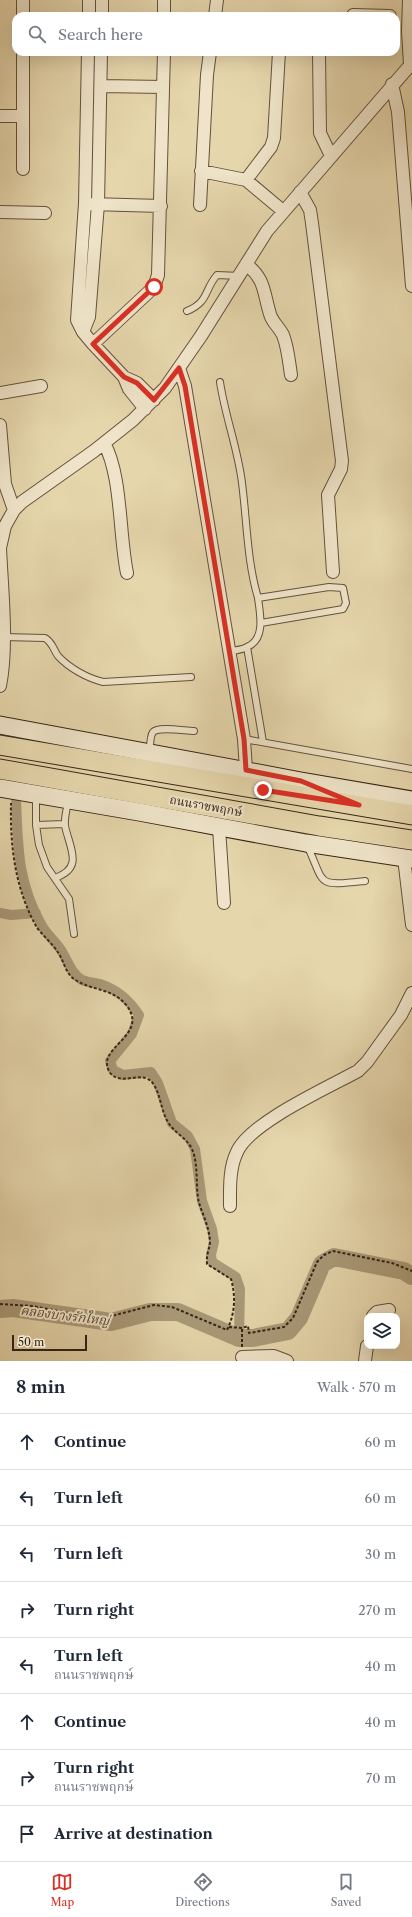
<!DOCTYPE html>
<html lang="en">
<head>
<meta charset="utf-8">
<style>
  :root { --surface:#fff; --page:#f6f6f7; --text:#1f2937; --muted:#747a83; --line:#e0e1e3; --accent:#d93025 }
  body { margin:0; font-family:"Libre Caslon Text","Noto Serif Thai",serif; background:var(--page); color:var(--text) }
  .controls { position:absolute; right:12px; bottom:12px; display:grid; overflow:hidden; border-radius:8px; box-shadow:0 4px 16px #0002 }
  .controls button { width:36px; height:36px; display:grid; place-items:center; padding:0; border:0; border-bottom:1px solid var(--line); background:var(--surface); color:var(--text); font:20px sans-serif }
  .scale { position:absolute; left:12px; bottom:10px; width:75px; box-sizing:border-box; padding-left:4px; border:2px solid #372616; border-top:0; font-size:11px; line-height:14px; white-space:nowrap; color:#372616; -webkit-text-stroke:3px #efe4c9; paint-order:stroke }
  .stop { position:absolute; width:12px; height:12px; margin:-9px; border:3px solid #d93025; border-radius:50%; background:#fff }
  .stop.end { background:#d93025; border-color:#fff; box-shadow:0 1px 4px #0008 }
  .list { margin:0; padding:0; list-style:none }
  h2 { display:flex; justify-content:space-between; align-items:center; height:52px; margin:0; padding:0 16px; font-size:17px }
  h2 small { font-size:13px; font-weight:400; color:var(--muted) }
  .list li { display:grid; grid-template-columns:26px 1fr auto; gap:12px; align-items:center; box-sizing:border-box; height:56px; padding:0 16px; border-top:1px solid var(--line) }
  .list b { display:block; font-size:15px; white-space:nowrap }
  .list p { margin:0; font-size:13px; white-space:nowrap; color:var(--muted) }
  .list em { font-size:13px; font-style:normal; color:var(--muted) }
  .icon { flex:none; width:22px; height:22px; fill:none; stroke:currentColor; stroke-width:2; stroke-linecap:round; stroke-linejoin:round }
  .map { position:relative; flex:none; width:412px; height:1361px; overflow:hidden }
  .search { position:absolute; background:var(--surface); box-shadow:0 4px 16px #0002; left:12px; right:12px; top:12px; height:44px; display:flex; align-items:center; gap:10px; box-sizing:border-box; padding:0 14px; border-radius:12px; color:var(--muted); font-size:15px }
  .sheet { height:500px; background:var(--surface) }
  nav { display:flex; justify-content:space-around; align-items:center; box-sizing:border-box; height:56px; border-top:1px solid var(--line); background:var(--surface); font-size:11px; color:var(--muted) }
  nav a { display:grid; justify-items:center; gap:2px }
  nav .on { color:var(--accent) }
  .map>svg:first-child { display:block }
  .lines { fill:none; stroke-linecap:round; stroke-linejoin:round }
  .canal { stroke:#aa9a79; stroke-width:10 }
  .river { stroke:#aa9a79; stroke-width:18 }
  .lane-casing { stroke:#63523c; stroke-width:8 }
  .street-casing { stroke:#63523c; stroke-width:14 }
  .secondary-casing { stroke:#372616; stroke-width:19 }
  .primary-casing { stroke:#372616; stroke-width:21 }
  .path { stroke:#372616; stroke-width:2; stroke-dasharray:3 2; stroke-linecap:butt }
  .lane { stroke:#efe4c9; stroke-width:6 }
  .street { stroke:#efe4c9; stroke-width:12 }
  .secondary { stroke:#efe4c9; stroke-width:17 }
  .primary { stroke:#e6d6ac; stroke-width:19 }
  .route { stroke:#d93025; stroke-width:5 }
  .labels { text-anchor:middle; stroke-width:4; stroke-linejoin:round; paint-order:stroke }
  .street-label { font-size:12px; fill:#372616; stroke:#efe4c9 }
  .water-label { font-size:13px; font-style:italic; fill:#5a4934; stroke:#efe4c9 }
</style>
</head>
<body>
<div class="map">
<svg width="412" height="1361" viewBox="0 0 412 1361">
  <rect width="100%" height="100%" fill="#e6d6ac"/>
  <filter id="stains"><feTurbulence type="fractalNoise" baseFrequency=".005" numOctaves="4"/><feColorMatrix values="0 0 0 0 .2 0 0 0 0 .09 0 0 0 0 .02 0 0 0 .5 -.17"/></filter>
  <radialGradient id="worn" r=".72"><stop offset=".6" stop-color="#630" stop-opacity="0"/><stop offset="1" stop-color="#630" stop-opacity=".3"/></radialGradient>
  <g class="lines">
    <path class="canal" d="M16 798C18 845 17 881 41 924 46 934 55 941 61 950 68 961 71 973 82 980 87 982 94 983 100 984 118 990 129 1000 139 1015L132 1034 110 1061 113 1070 123 1075 151 1072 158 1083 172 1123 188 1136 195 1149 202 1201 212 1229 214 1242 211 1255 212 1262 236 1277 240 1289 239 1338
      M0 913 11 915 36 913"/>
    <path class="river" d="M0 1309 13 1308 111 1322 150 1312H178L239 1338H253L288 1331 299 1318 322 1264 334 1257 404 1271 412 1276"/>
    <g class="lane-casing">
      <path id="lane" d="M187 311C209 302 204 290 217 275L240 276
        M220 382C225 416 238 449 242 483 247 522 247 561 258 598
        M3 637 45 638C53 643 53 649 58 656 69 668 87 678 103 682L191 677
        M247 647 263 742
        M229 652C235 650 242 650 247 647 266 639 260 614 258 598L329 587 343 588 346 603 343 609 261 623
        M244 739 412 769
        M150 751C150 746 150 736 153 732 159 726 185 731 194 731
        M36 795V825L39 845 47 867 69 899 74 934
        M36 825 65 824
        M307 845C326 886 315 886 365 881
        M55 878C84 868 70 849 65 826 64 818 67 809 68 801"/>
    </g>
    <g class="street-casing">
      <path id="street" d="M409 0 408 31 410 65
        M353 15 390 16
        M23 16V0
        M89 16V0
        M102 16V0
        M164 16V0
        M215 16 217 0
        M88 52 85 203 77 320 83 332 93 344 124 377 129 389 145 409
        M319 52 320 133 331 156
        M392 84 398 112 412 286
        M101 86 163 87
        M0 116H22
        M23 169V52
        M201 171 246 180 283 211
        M246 180 271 147 274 138 279 52
        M300 192 310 210 312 223 342 461 341 469 328 495 333 572
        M90 204 161 206
        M200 205 207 75 210 52
        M0 212 45 213
        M246 264C266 280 263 292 270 314 272 322 279 327 283 335 288 348 289 362 291 375
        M83 332 89 317 98 204 101 52
        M93 344 154 287 158 275 164 52
        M179 368 185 386 244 739 246 770
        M124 377 137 383 154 400
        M0 393 41 386
        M0 425 5 484 14 510
        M104 443C122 475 119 535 127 573
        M0 686C8 645 2 591 0 548L5 526 14 510 22 502 94 451 133 420 165 388 201 336 267 231 412 63
        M219 828 224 903
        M404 858 412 925
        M230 1206C230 1189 229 1168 237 1152 249 1123 329 1087 358 1071L367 1062 401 1015 412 993
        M373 1316 377 1312 389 1310
        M242 1357 274 1356 287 1361
        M365 1361 367 1346"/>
    </g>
    <g class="secondary-casing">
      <path id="secondary" d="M0 725 301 781 412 800
        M0 788 139 812 306 843 412 859"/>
    </g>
    <g class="primary-casing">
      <path id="primary" d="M0 745 412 815
        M0 769 319 826 412 840"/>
    </g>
    <path class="path" d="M0 1304 32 1306 100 1319 154 1305 172 1307 227 1330C235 1314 236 1296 231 1279L207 1264C206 1253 210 1249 210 1241 209 1227 203 1215 199 1203 195 1186 199 1165 192 1149 186 1137 174 1133 168 1122 161 1111 161 1096 154 1085 144 1067 119 1089 109 1071 96 1047 149 1036 127 1006 114 988 91 991 74 979 65 973 64 960 57 951 52 943 40 933 36 926 15 888 10 846 11 803
      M229 1327 242 1328 248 1326 249 1333 284 1327 293 1318 317 1262 324 1255 333 1251 392 1263 412 1271
      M242 1347V1328"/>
    <use href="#lane" class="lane"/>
    <use href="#street" class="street"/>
    <use href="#secondary" class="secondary"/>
    <use href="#primary" class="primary"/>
  </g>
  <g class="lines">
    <path class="route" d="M154 287 93 344 124 377 137 383 154 400 179 368 185 386 244 739 246 770 301 781 359 805 263 790"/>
  </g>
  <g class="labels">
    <g class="street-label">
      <text transform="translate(206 806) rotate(10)" y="4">ถนนราชพฤกษ์</text>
    </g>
    <g class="water-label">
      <text transform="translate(65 1315) rotate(7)" y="5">คลองบางรักใหญ่</text>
    </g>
  </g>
  <rect width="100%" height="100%" filter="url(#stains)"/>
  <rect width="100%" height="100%" fill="url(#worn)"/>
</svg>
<div class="controls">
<button><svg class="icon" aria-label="layers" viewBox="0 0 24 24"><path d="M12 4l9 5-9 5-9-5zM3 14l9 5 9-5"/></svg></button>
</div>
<div class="scale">50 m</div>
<div class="stop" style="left:154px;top:287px"></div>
<div class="stop end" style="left:263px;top:790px"></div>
<div class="search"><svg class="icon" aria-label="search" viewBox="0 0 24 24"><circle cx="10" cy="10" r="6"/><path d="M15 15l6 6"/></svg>Search here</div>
</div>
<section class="sheet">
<h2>8 min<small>Walk · 570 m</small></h2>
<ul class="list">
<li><svg class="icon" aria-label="ahead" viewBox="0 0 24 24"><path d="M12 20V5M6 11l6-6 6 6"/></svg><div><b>Continue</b></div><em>60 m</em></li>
<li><svg class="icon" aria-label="left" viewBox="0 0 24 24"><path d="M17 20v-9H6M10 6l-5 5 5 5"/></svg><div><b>Turn left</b></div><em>60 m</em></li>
<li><svg class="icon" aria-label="left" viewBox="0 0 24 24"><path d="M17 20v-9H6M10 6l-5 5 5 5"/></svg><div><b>Turn left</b></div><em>30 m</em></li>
<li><svg class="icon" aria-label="right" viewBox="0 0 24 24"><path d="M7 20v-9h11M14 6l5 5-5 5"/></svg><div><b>Turn right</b></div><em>270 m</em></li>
<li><svg class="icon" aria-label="left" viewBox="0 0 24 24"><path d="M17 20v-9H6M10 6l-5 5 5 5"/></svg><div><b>Turn left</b><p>ถนนราชพฤกษ์</p></div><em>40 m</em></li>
<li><svg class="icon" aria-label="ahead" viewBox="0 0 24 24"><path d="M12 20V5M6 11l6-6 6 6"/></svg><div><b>Continue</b></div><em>40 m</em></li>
<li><svg class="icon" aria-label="right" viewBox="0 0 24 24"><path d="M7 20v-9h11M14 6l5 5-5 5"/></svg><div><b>Turn right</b><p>ถนนราชพฤกษ์</p></div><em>70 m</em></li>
<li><svg class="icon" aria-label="arrive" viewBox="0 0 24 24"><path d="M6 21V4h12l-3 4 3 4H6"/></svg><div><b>Arrive at destination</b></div></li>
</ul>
</section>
<nav>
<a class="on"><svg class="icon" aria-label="map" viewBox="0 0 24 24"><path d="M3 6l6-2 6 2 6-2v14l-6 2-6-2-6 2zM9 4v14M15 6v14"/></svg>Map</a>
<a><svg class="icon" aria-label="directions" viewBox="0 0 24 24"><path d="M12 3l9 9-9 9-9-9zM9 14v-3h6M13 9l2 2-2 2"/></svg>Directions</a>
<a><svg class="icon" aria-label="saved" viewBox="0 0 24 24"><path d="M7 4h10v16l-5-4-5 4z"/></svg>Saved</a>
</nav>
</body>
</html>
